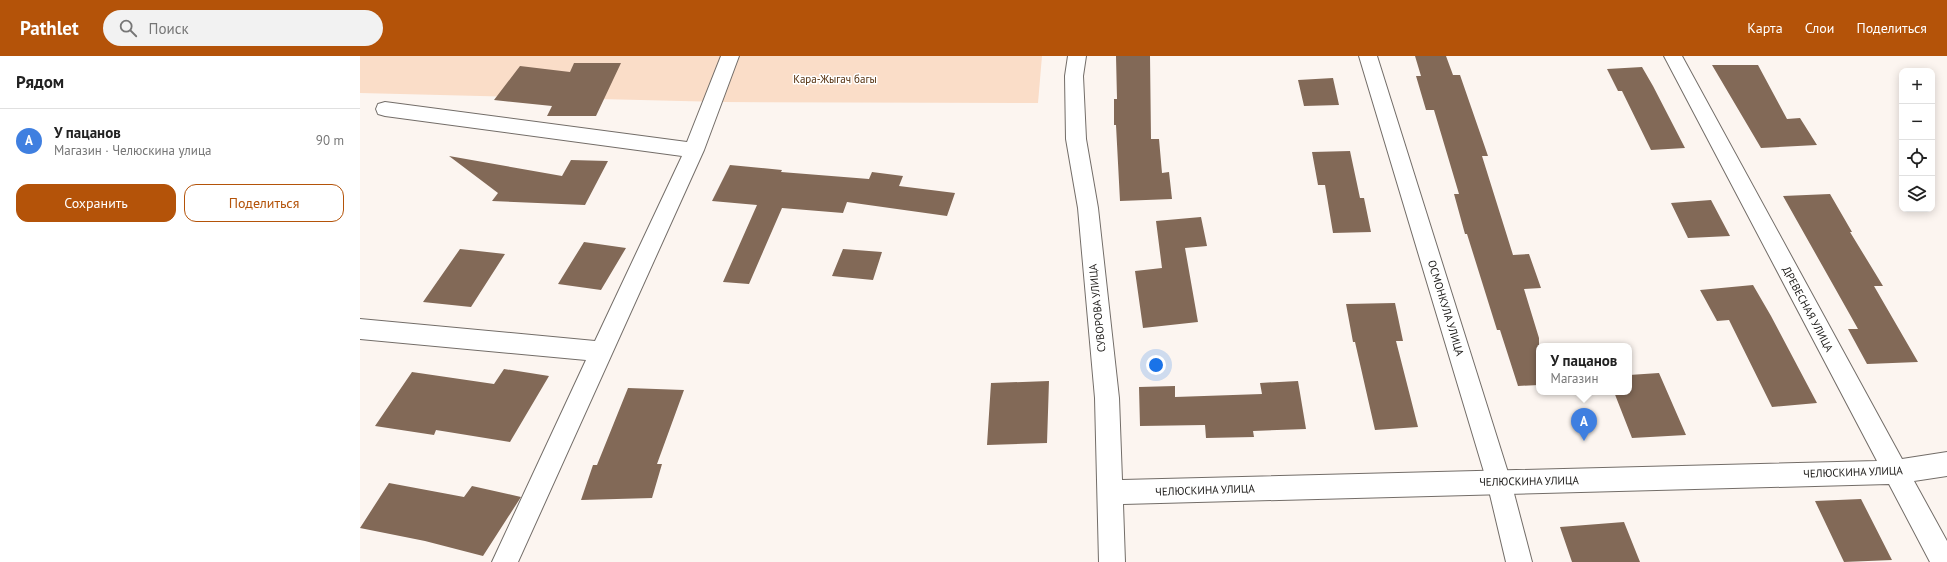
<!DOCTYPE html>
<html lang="ru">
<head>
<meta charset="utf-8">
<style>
  :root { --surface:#fff; --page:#f2f2f2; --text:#222; --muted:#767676; --line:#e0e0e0; --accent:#b45309 }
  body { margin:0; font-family:"PT Sans",sans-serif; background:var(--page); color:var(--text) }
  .controls { position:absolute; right:12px; top:12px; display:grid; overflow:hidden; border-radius:8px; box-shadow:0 2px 10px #0003 }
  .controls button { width:36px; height:36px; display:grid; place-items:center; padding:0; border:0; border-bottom:1px solid var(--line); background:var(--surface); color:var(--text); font:20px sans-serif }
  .you { position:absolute; left:796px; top:309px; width:14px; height:14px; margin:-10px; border:3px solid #fff; border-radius:50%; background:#1a73e8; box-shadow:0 0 0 6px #1a73e833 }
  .badge { display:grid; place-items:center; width:26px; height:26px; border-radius:50%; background:var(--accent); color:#fff; font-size:13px; font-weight:700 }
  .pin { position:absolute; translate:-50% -33px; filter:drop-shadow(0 1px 2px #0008) }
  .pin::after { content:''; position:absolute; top:21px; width:14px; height:12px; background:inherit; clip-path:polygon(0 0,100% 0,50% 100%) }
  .popup { position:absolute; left:1176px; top:287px; width:96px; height:52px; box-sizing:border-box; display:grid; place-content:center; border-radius:8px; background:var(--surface); filter:drop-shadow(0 1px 3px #0005); font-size:13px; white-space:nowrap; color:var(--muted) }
  .popup b { font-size:15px; color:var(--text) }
  .popup::after { content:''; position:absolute; left:50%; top:100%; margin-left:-8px; border:8px solid transparent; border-top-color:var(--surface) }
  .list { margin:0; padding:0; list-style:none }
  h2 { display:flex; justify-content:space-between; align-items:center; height:52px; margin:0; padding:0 16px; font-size:17px }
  h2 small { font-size:13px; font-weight:400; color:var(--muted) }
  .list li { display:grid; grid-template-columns:26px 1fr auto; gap:12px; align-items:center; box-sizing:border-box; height:64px; padding:0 16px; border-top:1px solid var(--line) }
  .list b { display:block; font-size:15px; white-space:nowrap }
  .list p { margin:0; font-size:13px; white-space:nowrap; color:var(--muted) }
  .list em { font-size:13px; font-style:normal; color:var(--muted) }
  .actions { display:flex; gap:8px; padding:12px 16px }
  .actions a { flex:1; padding:9px 0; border:1px solid var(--accent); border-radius:12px; text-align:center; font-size:14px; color:var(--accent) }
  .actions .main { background:var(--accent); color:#fff }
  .icon { flex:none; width:22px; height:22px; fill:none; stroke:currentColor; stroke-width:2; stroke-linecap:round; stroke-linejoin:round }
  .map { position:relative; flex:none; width:1587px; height:506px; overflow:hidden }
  header { display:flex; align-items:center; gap:24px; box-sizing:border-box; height:56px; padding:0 20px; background:var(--accent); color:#fff }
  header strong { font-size:19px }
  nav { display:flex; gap:22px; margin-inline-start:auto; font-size:14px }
  .search { width:280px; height:36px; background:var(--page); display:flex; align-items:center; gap:10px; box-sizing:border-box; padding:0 14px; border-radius:22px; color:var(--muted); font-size:15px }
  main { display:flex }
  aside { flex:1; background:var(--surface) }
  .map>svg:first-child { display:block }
  .green { fill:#faddc8 }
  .building { fill:#826957 }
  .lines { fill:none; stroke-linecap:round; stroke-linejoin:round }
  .minor-casing { stroke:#736d68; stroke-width:2 }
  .tertiary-casing { stroke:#736d68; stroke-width:2 }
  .minor { fill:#fff; fill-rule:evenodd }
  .tertiary { fill:#fff; fill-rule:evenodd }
  .labels { text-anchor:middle; stroke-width:3; stroke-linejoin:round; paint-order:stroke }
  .park-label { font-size:11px; fill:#532e0b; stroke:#fff }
  .street-label { font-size:11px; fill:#22201e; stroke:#fff }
</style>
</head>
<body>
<header>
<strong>Pathlet</strong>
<div class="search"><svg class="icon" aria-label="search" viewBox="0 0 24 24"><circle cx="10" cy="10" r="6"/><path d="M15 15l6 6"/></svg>Поиск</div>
<nav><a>Карта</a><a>Слои</a><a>Поделиться</a></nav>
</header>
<main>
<aside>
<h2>Рядом<small></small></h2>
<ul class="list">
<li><span class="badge" style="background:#3f7fe0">A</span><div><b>У пацанов</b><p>Магазин · Челюскина улица</p></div><em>90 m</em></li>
</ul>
<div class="actions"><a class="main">Сохранить</a><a>Поделиться</a></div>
</aside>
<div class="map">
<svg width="1587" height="506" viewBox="0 0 1587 506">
  <rect width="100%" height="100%" fill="#fcf5f0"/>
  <path class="green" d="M0 0H682L678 47 362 46 0 37Z"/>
  <path class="building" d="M756 0H790L791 83H799L802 117 809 116 812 143 760 145 756 69H754V43H757Z
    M1055 0H1086L1093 19H1100L1128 100H1122L1153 199 1169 198 1181 232 1164 233 1179 282V329L1158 330 1140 274H1137L1107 178H1105L1094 138H1099L1074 54H1066L1056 20H1061Z
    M214 7H261L236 60H187L192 50 134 44 160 10 210 16Z
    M1352 9H1398L1427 63 1440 62 1457 89 1401 92Z
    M1282 11 1293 30 1325 92 1291 94 1262 35H1258L1247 13Z
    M973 22 979 49 944 50 938 24Z
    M990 95 1000 142H1004L1011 176 973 177 965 129H958L952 96Z
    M89 100 202 120 211 104 248 105 225 149 132 145 138 137Z
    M370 109 422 114 421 116 509 123 512 116 543 120 539 130 595 137 587 160 487 146 483 157 422 152 389 228 363 226 397 149 352 145Z
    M1470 138 1492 176H1490L1523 230H1514L1558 306 1507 308 1488 273H1498L1423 140Z
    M1351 144 1370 180 1328 182 1311 147Z
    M841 161 847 190 825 192 838 266 783 272 775 215 802 212 796 165Z
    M224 186 266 192 241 234 198 228Z
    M100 193 145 198 111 251 63 246Z
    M483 193 522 196 513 224 472 220Z
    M1393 229 1411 260 1457 347 1412 351 1369 264 1357 265 1340 234Z
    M1035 247 1043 285H1036L1058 371 1015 374 995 286H993L986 248Z
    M144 313 189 320 150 386 76 374 74 379 15 370 52 316 134 328Z
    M1299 317 1326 379 1272 382 1254 336H1269V319Z
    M689 325 687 387 627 389 631 327Z
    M938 325 946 373 893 375 894 381 846 382 845 369 780 370 779 331 815 330V341L902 338 900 327Z
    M268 332 324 334 297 408H302L292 442 221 444 233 409H237Z
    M29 427 104 441 112 430 161 441 123 500 65 485 0 472Z
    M1501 443 1532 504 1484 506 1455 445Z
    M1264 466 1280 506H1212L1200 471Z"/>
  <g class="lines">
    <g class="minor-casing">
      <path id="minor" d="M361 0H379L344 94 158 506H132L226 304 0 283V263L235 285 322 100 25 60 18 58 16 53 18 48 25 46 327 86Z
        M708 0H726L723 20 726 83 738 152 759 342 762 424 1517 405 1304 0H1322L1542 403 1587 396V420L1554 425 1587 485V506H1570L1529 428 763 448 765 506H739L735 342 718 152 706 83 705 20Z"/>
    </g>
    <g class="tertiary-casing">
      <path id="tertiary" d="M999 0H1017L1151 426 1172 506H1146L1127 426Z"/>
    </g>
    <use href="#minor" class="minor"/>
    <use href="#tertiary" class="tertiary"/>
  </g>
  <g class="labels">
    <g class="park-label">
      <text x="475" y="27">Кара-Жыгач багы</text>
    </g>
    <g class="street-label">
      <text transform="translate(737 252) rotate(-96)" y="4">СУВОРОВА УЛИЦА</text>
      <text transform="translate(1086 252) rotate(73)" y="4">ОСМОНКУЛА УЛИЦА</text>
      <text transform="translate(1448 253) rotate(62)" y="4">ДРЕВЕСНАЯ УЛИЦА</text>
      <text transform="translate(1493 416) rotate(-2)" y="4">ЧЕЛЮСКИНА УЛИЦА</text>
      <text transform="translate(1169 425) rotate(-1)" y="4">ЧЕЛЮСКИНА УЛИЦА</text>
      <text transform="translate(845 434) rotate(-2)" y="4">ЧЕЛЮСКИНА УЛИЦА</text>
    </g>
  </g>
</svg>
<div class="controls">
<button>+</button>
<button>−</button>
<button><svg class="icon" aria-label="locate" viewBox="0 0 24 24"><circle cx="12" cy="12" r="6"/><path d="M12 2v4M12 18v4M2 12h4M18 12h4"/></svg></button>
<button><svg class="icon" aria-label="layers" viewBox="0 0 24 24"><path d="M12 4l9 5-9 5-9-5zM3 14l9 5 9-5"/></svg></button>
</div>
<div class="you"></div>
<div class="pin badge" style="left:1224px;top:385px;background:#3f7fe0">A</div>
<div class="popup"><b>У пацанов</b>Магазин</div>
</div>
</main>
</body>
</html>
